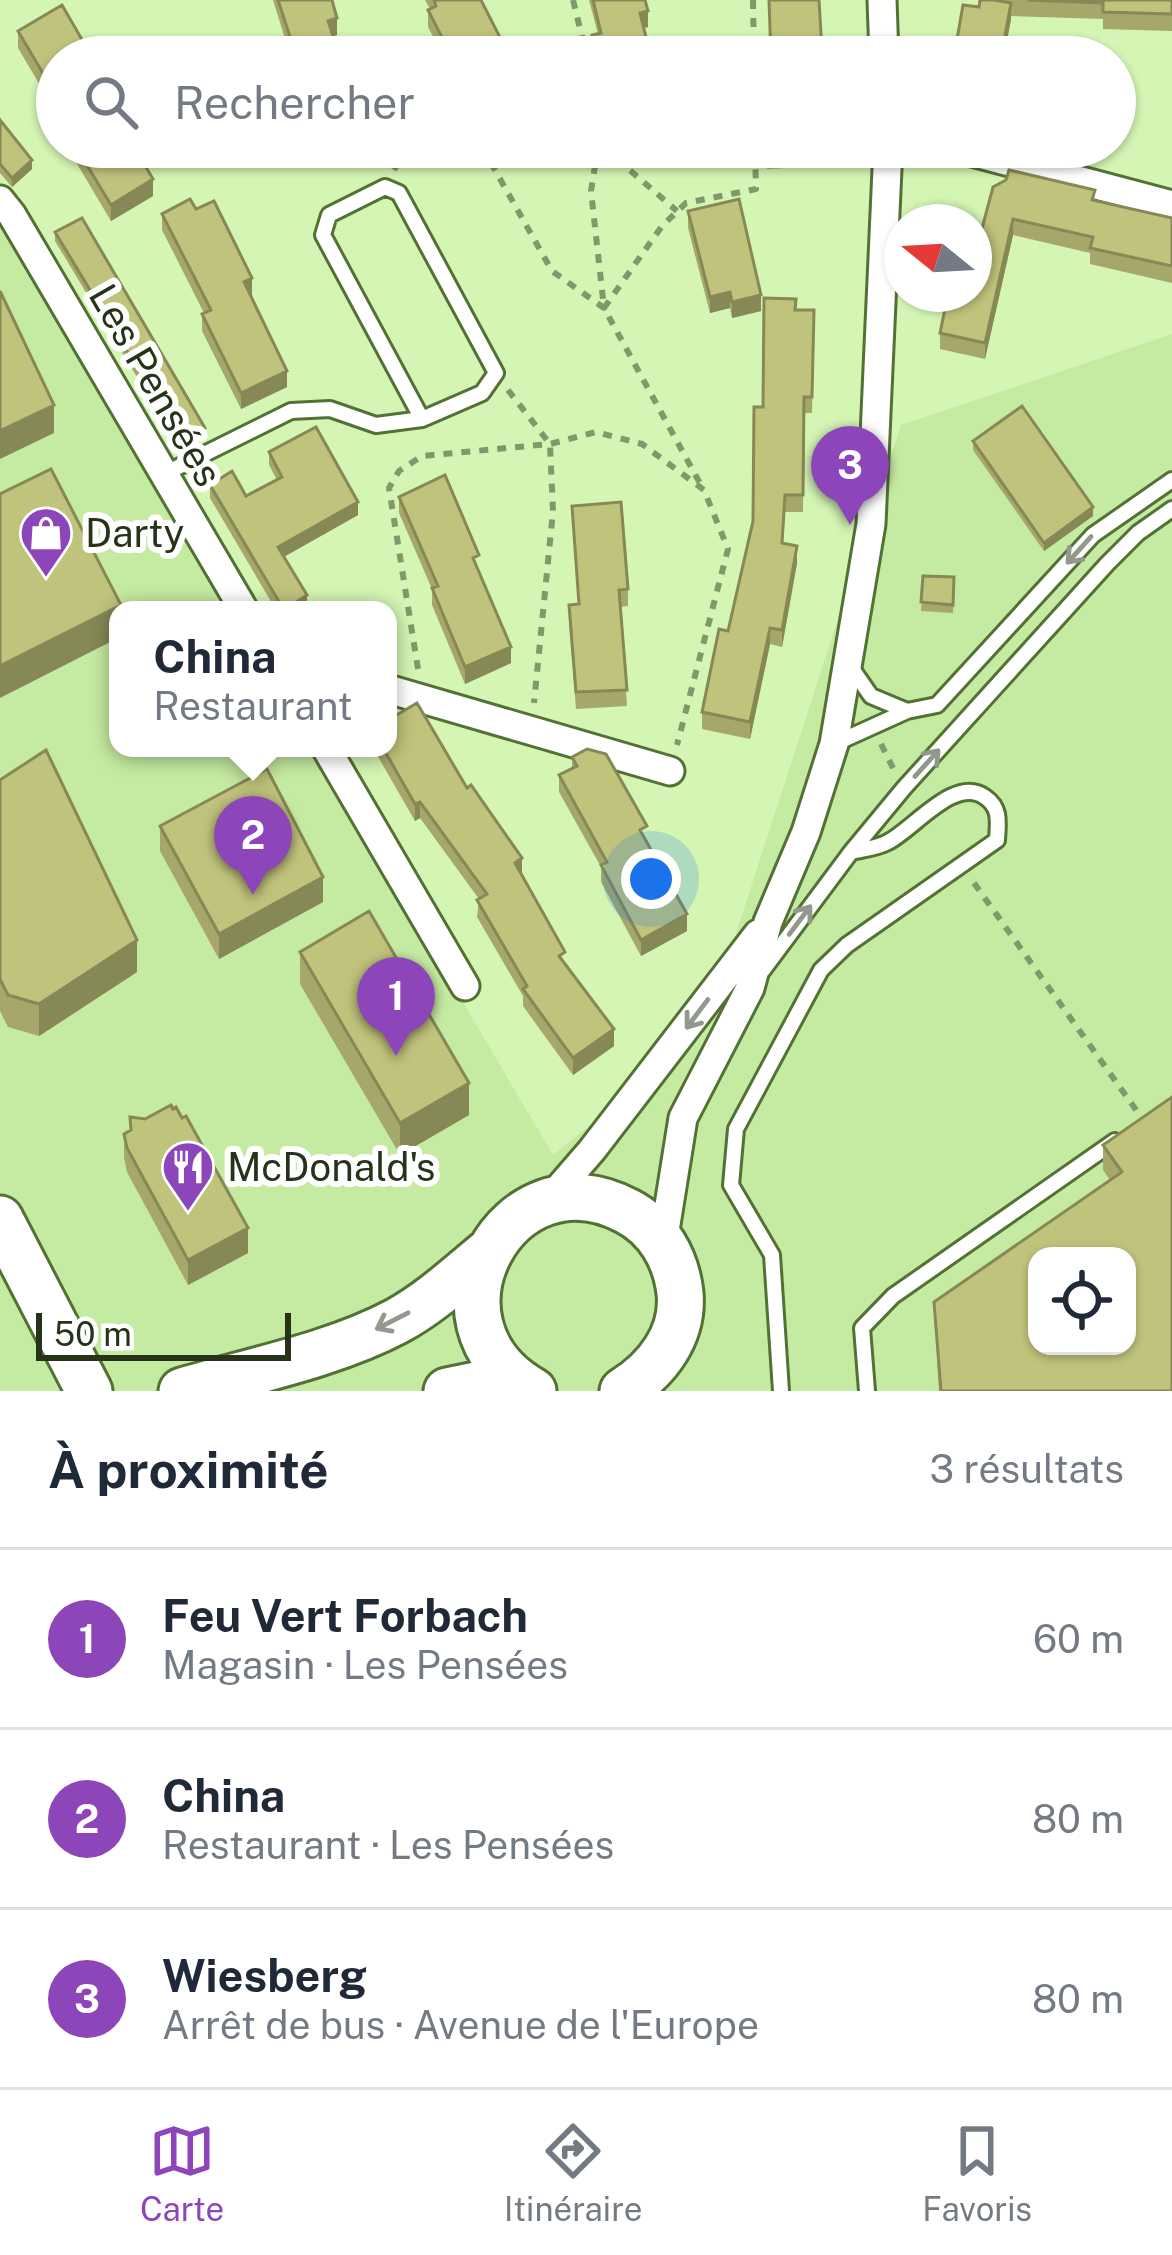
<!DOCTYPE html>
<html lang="fr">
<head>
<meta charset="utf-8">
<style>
  :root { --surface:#fff; --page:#f2f2f3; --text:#1f2937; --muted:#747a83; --line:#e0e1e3; --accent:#8d46b9 }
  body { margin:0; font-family:"Public Sans",sans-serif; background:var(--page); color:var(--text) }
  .controls { position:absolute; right:36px; bottom:36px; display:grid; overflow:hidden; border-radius:24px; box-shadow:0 3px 9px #0004 }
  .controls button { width:108px; height:108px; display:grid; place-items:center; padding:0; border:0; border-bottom:3px solid var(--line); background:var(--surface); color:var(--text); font:60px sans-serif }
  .compass { position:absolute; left:884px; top:204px; width:108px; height:108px; border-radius:50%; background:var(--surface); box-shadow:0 3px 9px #0004; rotate:288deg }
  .scale { position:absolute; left:36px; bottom:30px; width:255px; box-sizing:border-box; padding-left:12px; border:6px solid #263319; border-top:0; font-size:33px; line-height:42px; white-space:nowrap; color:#263319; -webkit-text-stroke:9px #fff; paint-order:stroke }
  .you { position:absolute; left:651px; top:879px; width:42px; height:42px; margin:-30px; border:9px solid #fff; border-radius:50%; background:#1a73e8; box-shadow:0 0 0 18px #1a73e833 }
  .badge { display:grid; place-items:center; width:78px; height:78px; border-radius:50%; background:var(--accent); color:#fff; font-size:39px; font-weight:700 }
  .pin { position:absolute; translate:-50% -99px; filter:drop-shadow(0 3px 6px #0008) }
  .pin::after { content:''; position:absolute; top:63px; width:42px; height:36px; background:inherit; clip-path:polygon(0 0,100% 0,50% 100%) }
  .popup { position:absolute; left:109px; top:601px; width:288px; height:156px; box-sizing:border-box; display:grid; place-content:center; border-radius:24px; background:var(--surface); filter:drop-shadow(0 3px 9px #0005); font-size:39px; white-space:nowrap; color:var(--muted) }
  .popup b { font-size:45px; color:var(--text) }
  .popup::after { content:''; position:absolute; left:50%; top:100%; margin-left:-24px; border:24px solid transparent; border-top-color:var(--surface) }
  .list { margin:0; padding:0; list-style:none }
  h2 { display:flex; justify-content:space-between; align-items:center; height:156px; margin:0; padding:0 48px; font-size:51px }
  h2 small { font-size:39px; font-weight:400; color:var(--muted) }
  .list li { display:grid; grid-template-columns:78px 1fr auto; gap:36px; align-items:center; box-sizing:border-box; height:180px; padding:0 48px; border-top:3px solid var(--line) }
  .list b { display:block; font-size:45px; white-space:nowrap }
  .list p { margin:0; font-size:39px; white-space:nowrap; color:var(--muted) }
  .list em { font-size:39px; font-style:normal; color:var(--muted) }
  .icon { flex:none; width:66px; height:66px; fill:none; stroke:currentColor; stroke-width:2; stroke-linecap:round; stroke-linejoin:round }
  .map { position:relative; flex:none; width:1172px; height:1391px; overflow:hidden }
  .search { position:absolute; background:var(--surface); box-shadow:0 3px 9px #0004; left:36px; right:36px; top:36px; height:132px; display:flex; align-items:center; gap:30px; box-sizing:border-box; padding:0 42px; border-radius:66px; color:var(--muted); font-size:45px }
  .sheet { height:696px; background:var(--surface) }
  nav { display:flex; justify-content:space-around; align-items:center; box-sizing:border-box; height:168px; border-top:3px solid var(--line); background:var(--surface); font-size:33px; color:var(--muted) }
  nav a { display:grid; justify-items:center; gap:6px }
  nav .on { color:var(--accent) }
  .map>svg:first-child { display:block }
  .built { fill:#c5eaa1; fill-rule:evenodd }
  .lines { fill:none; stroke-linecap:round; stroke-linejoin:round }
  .lane-casing { stroke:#547135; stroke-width:20 }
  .street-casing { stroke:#547135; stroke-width:33 }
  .primary-casing { stroke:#547135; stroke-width:51 }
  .path { stroke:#81996a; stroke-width:6; stroke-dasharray:9 9; stroke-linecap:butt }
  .lane { stroke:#fff; stroke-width:14 }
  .street { stroke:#fff; stroke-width:27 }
  .primary { stroke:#fff; stroke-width:45 }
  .wall { fill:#a5a86a }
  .shaded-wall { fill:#868856 }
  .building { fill:#c0c37b; stroke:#868856; stroke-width:3; fill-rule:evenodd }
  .oneway { stroke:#92998c }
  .labels { text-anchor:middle; stroke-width:12; stroke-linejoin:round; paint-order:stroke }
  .street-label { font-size:39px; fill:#263319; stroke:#fff }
  .poi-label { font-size:39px; fill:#263319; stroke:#fff; text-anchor:start }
</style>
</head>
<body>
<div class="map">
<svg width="1172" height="1391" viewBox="0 0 1172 1391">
  <rect width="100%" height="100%" fill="#d4f5b4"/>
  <path class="built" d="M0 220 232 610H118V748H313L553 1155 703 1035 901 425 1172 334V1391H0ZM1037 1256H1127V1346H1037Z"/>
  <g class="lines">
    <g class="lane-casing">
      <path id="lane" d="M162 475 291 411 330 409 376 425 422 419 482 393 496 373 399 193 385 187 329 215 323 235 422 419
        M848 663 871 696 907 711
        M834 744 907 711 937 705 1093 535 1172 480
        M763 970 851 852 904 788 1107 564 1138 533 1172 509
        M781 1391 772 1255 731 1185 736 1129 821 970 847 945 997 840C998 822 1001 808 985 797 955 775 914 829 888 842 878 848 863 849 851 852
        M867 1391 862 1328 893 1296 1115 1141"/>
    </g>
    <g class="street-casing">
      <path id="street" d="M882 0 884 57
        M953 147 1172 205
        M0 200 12 215 244 610
        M388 689 670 771
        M326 748 465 986
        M547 1202 592 1150 758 934
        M663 1243 683 1118 750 988 768 922 806 832 834 744 871 524 888 147"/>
    </g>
    <g class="primary-casing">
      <path id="primary" d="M0 1219 89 1391
        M182 1391C251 1371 333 1355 397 1321 430 1303 458 1277 487 1253
        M447 1391 476 1385 517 1382
        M533 1391C412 1323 508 1147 627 1211 658 1227 676 1258 680 1293 684 1335 657 1370 623 1391"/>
    </g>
    <path class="path" d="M573 0 587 57
      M753 0 754 57
      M482 147 552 271 604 308 702 487
      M598 147 591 191 604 308 662 226 686 203 756 189 755 147
      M603 147 677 211
      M394 170 407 147
      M508 390 550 444 553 511 534 703
      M418 669 389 488 399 471 422 456 550 444 596 432 642 444 704 490 728 549 677 745
      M881 744 894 770
      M974 883 1144 1121"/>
    <use href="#lane" class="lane"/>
    <use href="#street" class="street"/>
    <use href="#primary" class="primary"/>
  </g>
  <path class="wall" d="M273 0H332L337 35 333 36 340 57H283V46L287 45Z
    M425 0H481L510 57H444L428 27V10L430 9Z
    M589 0H645L648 27 644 28 651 57H593L592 35 598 34Z
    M980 0H1172V31L1103 29V19L1011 16V20L979 7Z
    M18 31 57 57V114L18 48Z
    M0 120 32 169 12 187 0 173Z
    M67 147H134L153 196 111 221Z
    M766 147H819V166L767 169Z
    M993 187 1095 200 1172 218V283L1090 264V253L1013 235 985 359 940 349V333L976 251Z
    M688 211 761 311 732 318 730 308 710 313 688 228Z
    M162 214 252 295 287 387 241 409 202 331V314L204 313 162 230Z
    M55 232 205 437 181 450 55 241Z
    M795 310H814L812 413H804L803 512H785L783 543 797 563 782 647 770 644 750 739 702 729V712L728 631 753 521 763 407Z
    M973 441 1093 516 1044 551 973 450Z
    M269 452 358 515 284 557 307 608 304 610H276L210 498V485L246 496 277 480 269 465Z
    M399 497 511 663 465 684 432 605V589L399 513Z
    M572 506 628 589V606L620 607 627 706 576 709 569 622V605L578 604Z
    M923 576 954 577 953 613 921 611Z
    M373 748H388L467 788 521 875 565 964 614 1046 573 1075 523 1006V996L477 917 479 899 420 818 415 821Z
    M572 757 647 842 687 931 641 956 601 882V867L559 792V775L572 769Z
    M0 780 137 972 39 1036 8 1027 0 1011Z
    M160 826 323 902 219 959 160 851Z
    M300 952 469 1115 400 1155 300 984Z
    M1172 1097V1391H939L934 1302 1110 1180 1103 1170V1145Z
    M124 1134 248 1253 188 1285 127 1172 124 1158Z"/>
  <path class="shaded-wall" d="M1011 3V20L1004 57H1001Z
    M648 11V27L640 29V13Z
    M337 18V35L328 38V21Z
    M32 160V169L12 187V178Z
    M153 179V196L111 221V205Z
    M1013 219V235L985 359V343Z
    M252 278V295L244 299V282Z
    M730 292V308L710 313V297Z
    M761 295V311L732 318V302Z
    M287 371V387L241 409V393Z
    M54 405V433L0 459V431Z
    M205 428V437L181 450V441Z
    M358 502V515L278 560V547Z
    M1093 507V516L1044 551V543Z
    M797 546V563L782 647V630Z
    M307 595V608L304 610H284Z
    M121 605V610H118V638L0 698V666Z
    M770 628V644L750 739V722Z
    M511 647V663L465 684V667Z
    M420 802V818L415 821V804Z
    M522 858V875L515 863Z
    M323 877V902L219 959V934Z
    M687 914V931L641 956V940Z
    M137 940V972L39 1036V1004Z
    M614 1029V1046L573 1075V1058Z
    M469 1083V1115L400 1155V1123Z
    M248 1228V1253L188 1285V1260Z"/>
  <path class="building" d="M278 0H332L337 18 328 21 340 57H287L283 46 292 43Z
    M434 0H481L510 57H452L428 10 436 6Z
    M593 0H645L648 11 640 13 651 57H598L592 35 601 33Z
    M769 0H819L822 51 813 52V57H771Z
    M980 0H994L1011 3 1001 57H954L963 5 979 7Z
    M1028 0H1172V14L1103 12V3Z
    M62 5 92 57H57V97L18 31Z
    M0 120 32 160 12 178 0 164Z
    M76 147H134L153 179 111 205Z
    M766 147H819V149L767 152Z
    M1009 170 1095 190 1092 200 1172 218V266L1090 248 1093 237 1013 219 985 343 940 333 948 294H974V250L976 251 993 187 1006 180Z
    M190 199 196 209 214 201 252 278 244 282 287 371 241 393 202 314 211 310 162 214Z
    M739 199 761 295 732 302 730 292 710 297 688 211Z
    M82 218 205 428 181 441 55 232Z
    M0 291 54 405 0 431Z
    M764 298 796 299 795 310H814L812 397H804L803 495H785L782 543 797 546 782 630 770 628 750 722 702 712 719 629 728 631 753 521 754 407H763Z
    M1022 406 1093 507 1044 543 973 441Z
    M316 427 358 502 278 547 307 595 284 610 210 485 232 471 246 496 282 477 269 452Z
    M51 469 121 605 0 666V494Z
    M445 475 479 555 473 558 511 647 465 667 432 588 438 586 399 497Z
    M621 502 628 589 619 590 627 690 576 692 569 605 579 604 572 506Z
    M923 576 954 577 953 605 921 602Z
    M417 703 467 788 471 785 522 858 515 863 565 952 559 956 614 1029 573 1058 523 989 527 986 477 900 487 894 420 802 415 804 383 748H388V720Z
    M587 749 606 754 647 826 640 830 687 914 641 940 601 865 607 862 559 775 577 766 572 757Z
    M46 750 137 940 39 1004 8 995 0 979V780Z
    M267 769 323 877 219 934 160 826Z
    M369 911 469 1083 400 1123 300 952Z
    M1172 1097V1391H941L934 1302 1122 1172 1103 1145ZM1037 1256H1127V1346H1037Z
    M171 1105 173 1109 176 1107 182 1118 186 1116 248 1228 188 1260 127 1148 124 1134 131 1130 130 1117 145 1119Z"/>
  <defs><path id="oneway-shaft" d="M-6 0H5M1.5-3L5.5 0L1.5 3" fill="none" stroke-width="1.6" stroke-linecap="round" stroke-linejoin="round" transform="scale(3)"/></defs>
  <g class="oneway">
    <use href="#oneway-shaft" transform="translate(1079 550) rotate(132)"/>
    <use href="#oneway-shaft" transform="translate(927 763) rotate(-48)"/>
    <use href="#oneway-shaft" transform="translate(800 920) rotate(-53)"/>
    <use href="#oneway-shaft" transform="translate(697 1014) rotate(127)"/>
    <use href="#oneway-shaft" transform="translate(392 1321) rotate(153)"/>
  </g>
  <defs>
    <g id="shop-pin" transform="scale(2.7)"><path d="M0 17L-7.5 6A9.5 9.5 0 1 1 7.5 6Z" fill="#8d46b9" stroke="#fff"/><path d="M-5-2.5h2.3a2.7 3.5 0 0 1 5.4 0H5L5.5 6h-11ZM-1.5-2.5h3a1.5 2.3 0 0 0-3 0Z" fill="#fff"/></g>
    <g id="restaurant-pin" transform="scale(2.7)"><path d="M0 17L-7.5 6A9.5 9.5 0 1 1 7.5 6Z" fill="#8d46b9" stroke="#fff"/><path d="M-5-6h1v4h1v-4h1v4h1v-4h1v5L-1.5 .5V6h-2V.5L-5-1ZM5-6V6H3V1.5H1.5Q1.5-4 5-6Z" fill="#fff"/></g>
  </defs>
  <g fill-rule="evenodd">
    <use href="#shop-pin" x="46" y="533"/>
    <use href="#restaurant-pin" x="188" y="1167"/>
  </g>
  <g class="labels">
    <g class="street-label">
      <text transform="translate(156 385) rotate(60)" y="14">Les Pensées</text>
    </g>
    <g class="poi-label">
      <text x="85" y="547">Darty</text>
      <text x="227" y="1181">McDonald's</text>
    </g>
  </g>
</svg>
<div class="controls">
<button><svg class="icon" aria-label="locate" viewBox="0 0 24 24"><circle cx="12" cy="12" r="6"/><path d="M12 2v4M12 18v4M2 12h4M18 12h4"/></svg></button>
</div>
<svg class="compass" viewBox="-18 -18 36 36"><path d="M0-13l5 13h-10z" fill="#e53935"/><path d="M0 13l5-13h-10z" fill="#747a83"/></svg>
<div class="scale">50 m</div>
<div class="you"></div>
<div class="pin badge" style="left:396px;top:1056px">1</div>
<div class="pin badge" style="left:253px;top:895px">2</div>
<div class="popup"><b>China</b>Restaurant</div>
<div class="pin badge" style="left:850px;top:525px">3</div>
<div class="search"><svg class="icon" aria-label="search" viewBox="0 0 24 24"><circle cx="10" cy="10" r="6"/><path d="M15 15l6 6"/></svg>Rechercher</div>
</div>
<section class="sheet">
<h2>À proximité<small>3 résultats</small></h2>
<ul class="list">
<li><span class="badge">1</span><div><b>Feu Vert Forbach</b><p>Magasin · Les Pensées</p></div><em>60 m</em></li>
<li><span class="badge">2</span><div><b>China</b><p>Restaurant · Les Pensées</p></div><em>80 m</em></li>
<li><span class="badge">3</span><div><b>Wiesberg</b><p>Arrêt de bus · Avenue de l'Europe</p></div><em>80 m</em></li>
</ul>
</section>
<nav>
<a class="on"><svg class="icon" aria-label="map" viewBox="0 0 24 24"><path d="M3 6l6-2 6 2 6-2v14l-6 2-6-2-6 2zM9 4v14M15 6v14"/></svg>Carte</a>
<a><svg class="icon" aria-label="directions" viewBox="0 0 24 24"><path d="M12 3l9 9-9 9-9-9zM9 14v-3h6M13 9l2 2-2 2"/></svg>Itinéraire</a>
<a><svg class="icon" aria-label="saved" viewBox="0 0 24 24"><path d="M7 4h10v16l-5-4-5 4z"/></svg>Favoris</a>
</nav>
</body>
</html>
